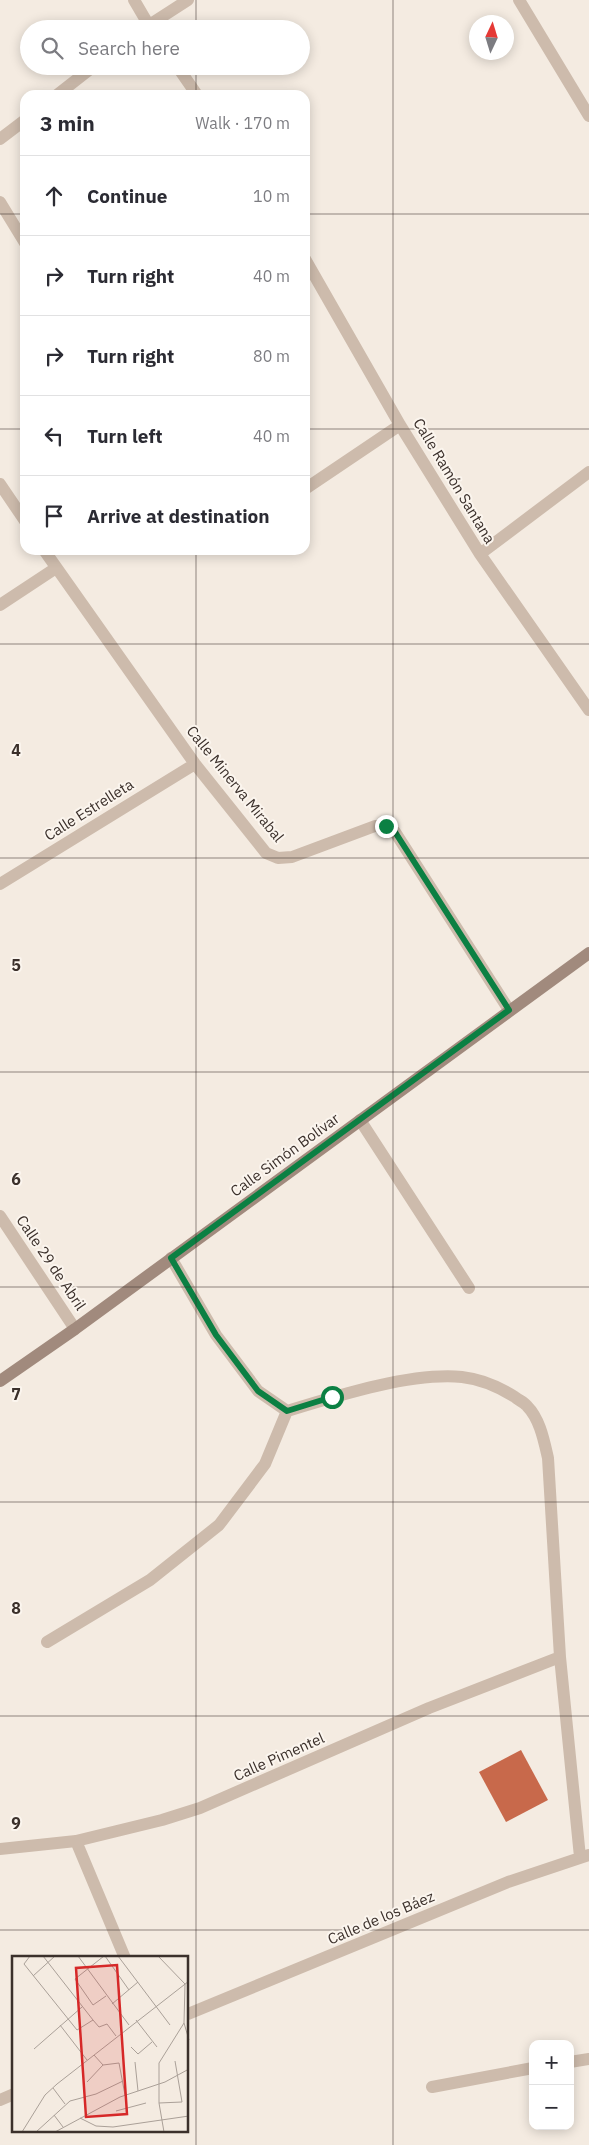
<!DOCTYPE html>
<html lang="en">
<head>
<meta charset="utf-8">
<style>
  :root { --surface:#fff; --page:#f2f2f3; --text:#2b2b33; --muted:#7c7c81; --line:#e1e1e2 }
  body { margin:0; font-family:"IBM Plex Sans",sans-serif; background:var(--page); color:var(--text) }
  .controls { position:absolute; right:15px; bottom:15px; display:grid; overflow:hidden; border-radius:10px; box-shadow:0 2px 12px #0003 }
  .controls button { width:45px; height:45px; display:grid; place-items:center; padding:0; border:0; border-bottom:1px solid var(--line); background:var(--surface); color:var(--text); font:25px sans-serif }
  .compass { position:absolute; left:469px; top:15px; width:45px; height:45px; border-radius:50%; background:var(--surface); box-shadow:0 2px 12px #0003; rotate:4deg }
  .stop { position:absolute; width:15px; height:15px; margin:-11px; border:4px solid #0b8043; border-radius:50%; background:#fff }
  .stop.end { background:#0b8043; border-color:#fff; box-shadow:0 1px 5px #0008 }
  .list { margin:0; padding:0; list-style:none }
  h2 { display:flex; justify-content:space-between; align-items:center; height:65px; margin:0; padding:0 20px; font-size:21px }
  h2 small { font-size:16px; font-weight:400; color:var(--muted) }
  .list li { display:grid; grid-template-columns:32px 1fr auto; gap:15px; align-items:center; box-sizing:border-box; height:80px; padding:0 20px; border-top:1px solid var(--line) }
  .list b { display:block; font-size:19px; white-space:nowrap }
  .list em { font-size:16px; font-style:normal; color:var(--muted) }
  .icon { flex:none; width:28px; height:28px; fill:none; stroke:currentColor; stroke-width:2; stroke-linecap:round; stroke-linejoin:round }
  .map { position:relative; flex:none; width:589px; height:2145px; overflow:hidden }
  .search { position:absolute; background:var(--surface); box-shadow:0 2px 12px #0003; left:20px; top:20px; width:290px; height:55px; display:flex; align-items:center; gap:12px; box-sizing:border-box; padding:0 18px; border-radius:28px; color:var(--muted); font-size:19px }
  .panel { position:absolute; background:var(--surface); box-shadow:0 2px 12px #0003; left:20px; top:90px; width:290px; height:465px; border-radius:15px }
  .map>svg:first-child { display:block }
  .building { fill:#c8694b }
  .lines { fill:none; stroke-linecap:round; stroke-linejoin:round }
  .lane { stroke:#cdbbac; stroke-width:12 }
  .street { stroke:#cdbbac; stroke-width:12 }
  .secondary { stroke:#a18a7d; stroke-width:12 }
  .route { stroke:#0b8043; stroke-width:6 }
  .grid { fill:none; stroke:#3b302b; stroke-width:1; stroke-opacity:0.55 }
  .labels { text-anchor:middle; stroke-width:4; stroke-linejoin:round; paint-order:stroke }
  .street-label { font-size:15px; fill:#3b302b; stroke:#fbf5ee }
  .inset-road { fill:none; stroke:#aaa098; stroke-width:1 }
  .view { fill:#d62828; fill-opacity:0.15; stroke:#d62828; stroke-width:2.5 }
  .inset-edge { fill:none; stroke:#3b302b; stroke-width:2.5 }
  .grid-label { font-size:16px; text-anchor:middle; font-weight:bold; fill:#3b302b; stroke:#fbf5ee; stroke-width:4; stroke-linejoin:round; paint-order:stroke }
</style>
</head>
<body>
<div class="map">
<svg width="589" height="2145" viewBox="0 0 589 2145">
  <rect width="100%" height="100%" fill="#f4ebe1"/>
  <path class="building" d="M521 1750 548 1800 506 1822 479 1772Z"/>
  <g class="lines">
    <path class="lane" d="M360 1120 469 1288"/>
    <path class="street" d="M134 0 151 29
      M519 0 589 116
      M143 29 188 0
      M177 66 197 95
      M57 95 94 66
      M0 139 25 120
      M0 202 25 243
      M305 259 400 425 480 554 589 710
      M0 484 25 521
      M305 489 400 425
      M44 550 195 764 266 853 278 858 292 857 375 826H386L395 832 509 1010
      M480 554 589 472
      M0 605 56 568
      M0 884 195 764
      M0 1216 75 1329
      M171 1258 216 1335 258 1391 287 1411C336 1396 411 1372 462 1377 481 1379 499 1387 515 1397 518 1400 524 1402 527 1406 540 1419 544 1441 548 1458L560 1657 580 1857
      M47 1642 150 1580 219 1525 265 1464 287 1411
      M76 1841 125 1958
      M0 1849 76 1841 162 1820 200 1808 429 1708 560 1657
      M188 2014 508 1882 589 1855
      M570 2062 589 2059
      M432 2087 533 2068
      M0 2100 14 2094"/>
    <path class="secondary" d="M0 1381 75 1329 589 953"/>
  </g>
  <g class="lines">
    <path class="route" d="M332 1397 287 1411 258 1391 216 1335 171 1258 509 1010 395 832 386 826"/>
  </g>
  <path class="grid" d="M196 0V29M393 0V2145M196 66V95M0 214H25M305 214H589M0 429H25M305 429H589M196 550V2145M0 644H589M0 858H589M0 1072H589M0 1287H589M0 1502H589M0 1716H589M0 1930H589"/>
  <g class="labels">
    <g class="street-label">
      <text transform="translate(454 481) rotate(59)" y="5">Calle Ramón Santana</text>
      <text transform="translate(235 784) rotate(51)" y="5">Calle Minerva Mirabal</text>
      <text transform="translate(89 810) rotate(-32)" y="5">Calle Estrelleta</text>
      <text transform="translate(285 1155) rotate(-36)" y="5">Calle Simón Bolívar</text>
      <text transform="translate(51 1263) rotate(56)" y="5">Calle 29 de Abril</text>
      <text transform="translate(279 1757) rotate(-24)" y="5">Calle Pimentel</text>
      <text transform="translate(381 1918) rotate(-23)" y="5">Calle de los Báez</text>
    </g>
  </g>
  <g transform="translate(12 1956)">
    <rect width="176" height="176" fill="#f4ebe1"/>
    <path class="inset-road" d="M18 0 12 8 65 74 81 64M31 0 81 64 87 71 95 68 104 80M66 0 117 69M92 0 63 23 81 49 94 40M93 0 117 34M106 0 158 69M146 0 173 28 172 67 177 84M21 20 43 0M100 48 126 26M124 64 145 91M48 69 75 104M119 91 126 98 140 86M22 93 70 51M82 99 91 109 107 107 113 139M123 106 126 135M75 126 91 109M41 132 53 148M147 147 170 146 163 105M104 155 134 147M42 159 51 171M68 162 84 170 101 171 177 160M10 176 33 139 45 128 177 25M24 176 58 145 84 138 111 125M43 176 108 141 153 126 177 113M152 176 147 147V107L172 67"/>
    <path class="view" d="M105 9 115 158 74 161 64 12Z"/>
    <rect width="176" height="176" class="inset-edge"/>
  </g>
  <g class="grid-label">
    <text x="16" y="756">4</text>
    <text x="16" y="971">5</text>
    <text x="16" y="1185">6</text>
    <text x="16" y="1400">7</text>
    <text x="16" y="1614">8</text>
    <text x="16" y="1829">9</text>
  </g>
</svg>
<div class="controls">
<button>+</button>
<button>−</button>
</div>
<svg class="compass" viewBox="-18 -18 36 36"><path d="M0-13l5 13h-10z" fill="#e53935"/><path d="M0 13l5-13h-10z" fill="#7c7c81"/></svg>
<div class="stop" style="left:332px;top:1397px"></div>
<div class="stop end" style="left:386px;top:826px"></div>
<div class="search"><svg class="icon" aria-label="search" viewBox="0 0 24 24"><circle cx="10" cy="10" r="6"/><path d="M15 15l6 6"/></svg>Search here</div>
<section class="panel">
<h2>3 min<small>Walk · 170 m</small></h2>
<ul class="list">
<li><svg class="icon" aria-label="ahead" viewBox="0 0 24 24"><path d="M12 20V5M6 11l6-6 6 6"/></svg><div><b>Continue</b></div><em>10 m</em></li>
<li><svg class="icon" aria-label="right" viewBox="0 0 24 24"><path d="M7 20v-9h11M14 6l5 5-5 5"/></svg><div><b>Turn right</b></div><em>40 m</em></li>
<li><svg class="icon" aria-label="right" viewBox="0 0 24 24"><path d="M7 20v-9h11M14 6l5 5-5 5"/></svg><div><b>Turn right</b></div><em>80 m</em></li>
<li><svg class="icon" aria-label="left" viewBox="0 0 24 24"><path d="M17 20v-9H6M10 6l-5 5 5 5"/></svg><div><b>Turn left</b></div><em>40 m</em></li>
<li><svg class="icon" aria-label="arrive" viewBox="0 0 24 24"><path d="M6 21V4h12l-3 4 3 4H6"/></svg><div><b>Arrive at destination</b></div></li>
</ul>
</section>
</div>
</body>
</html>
